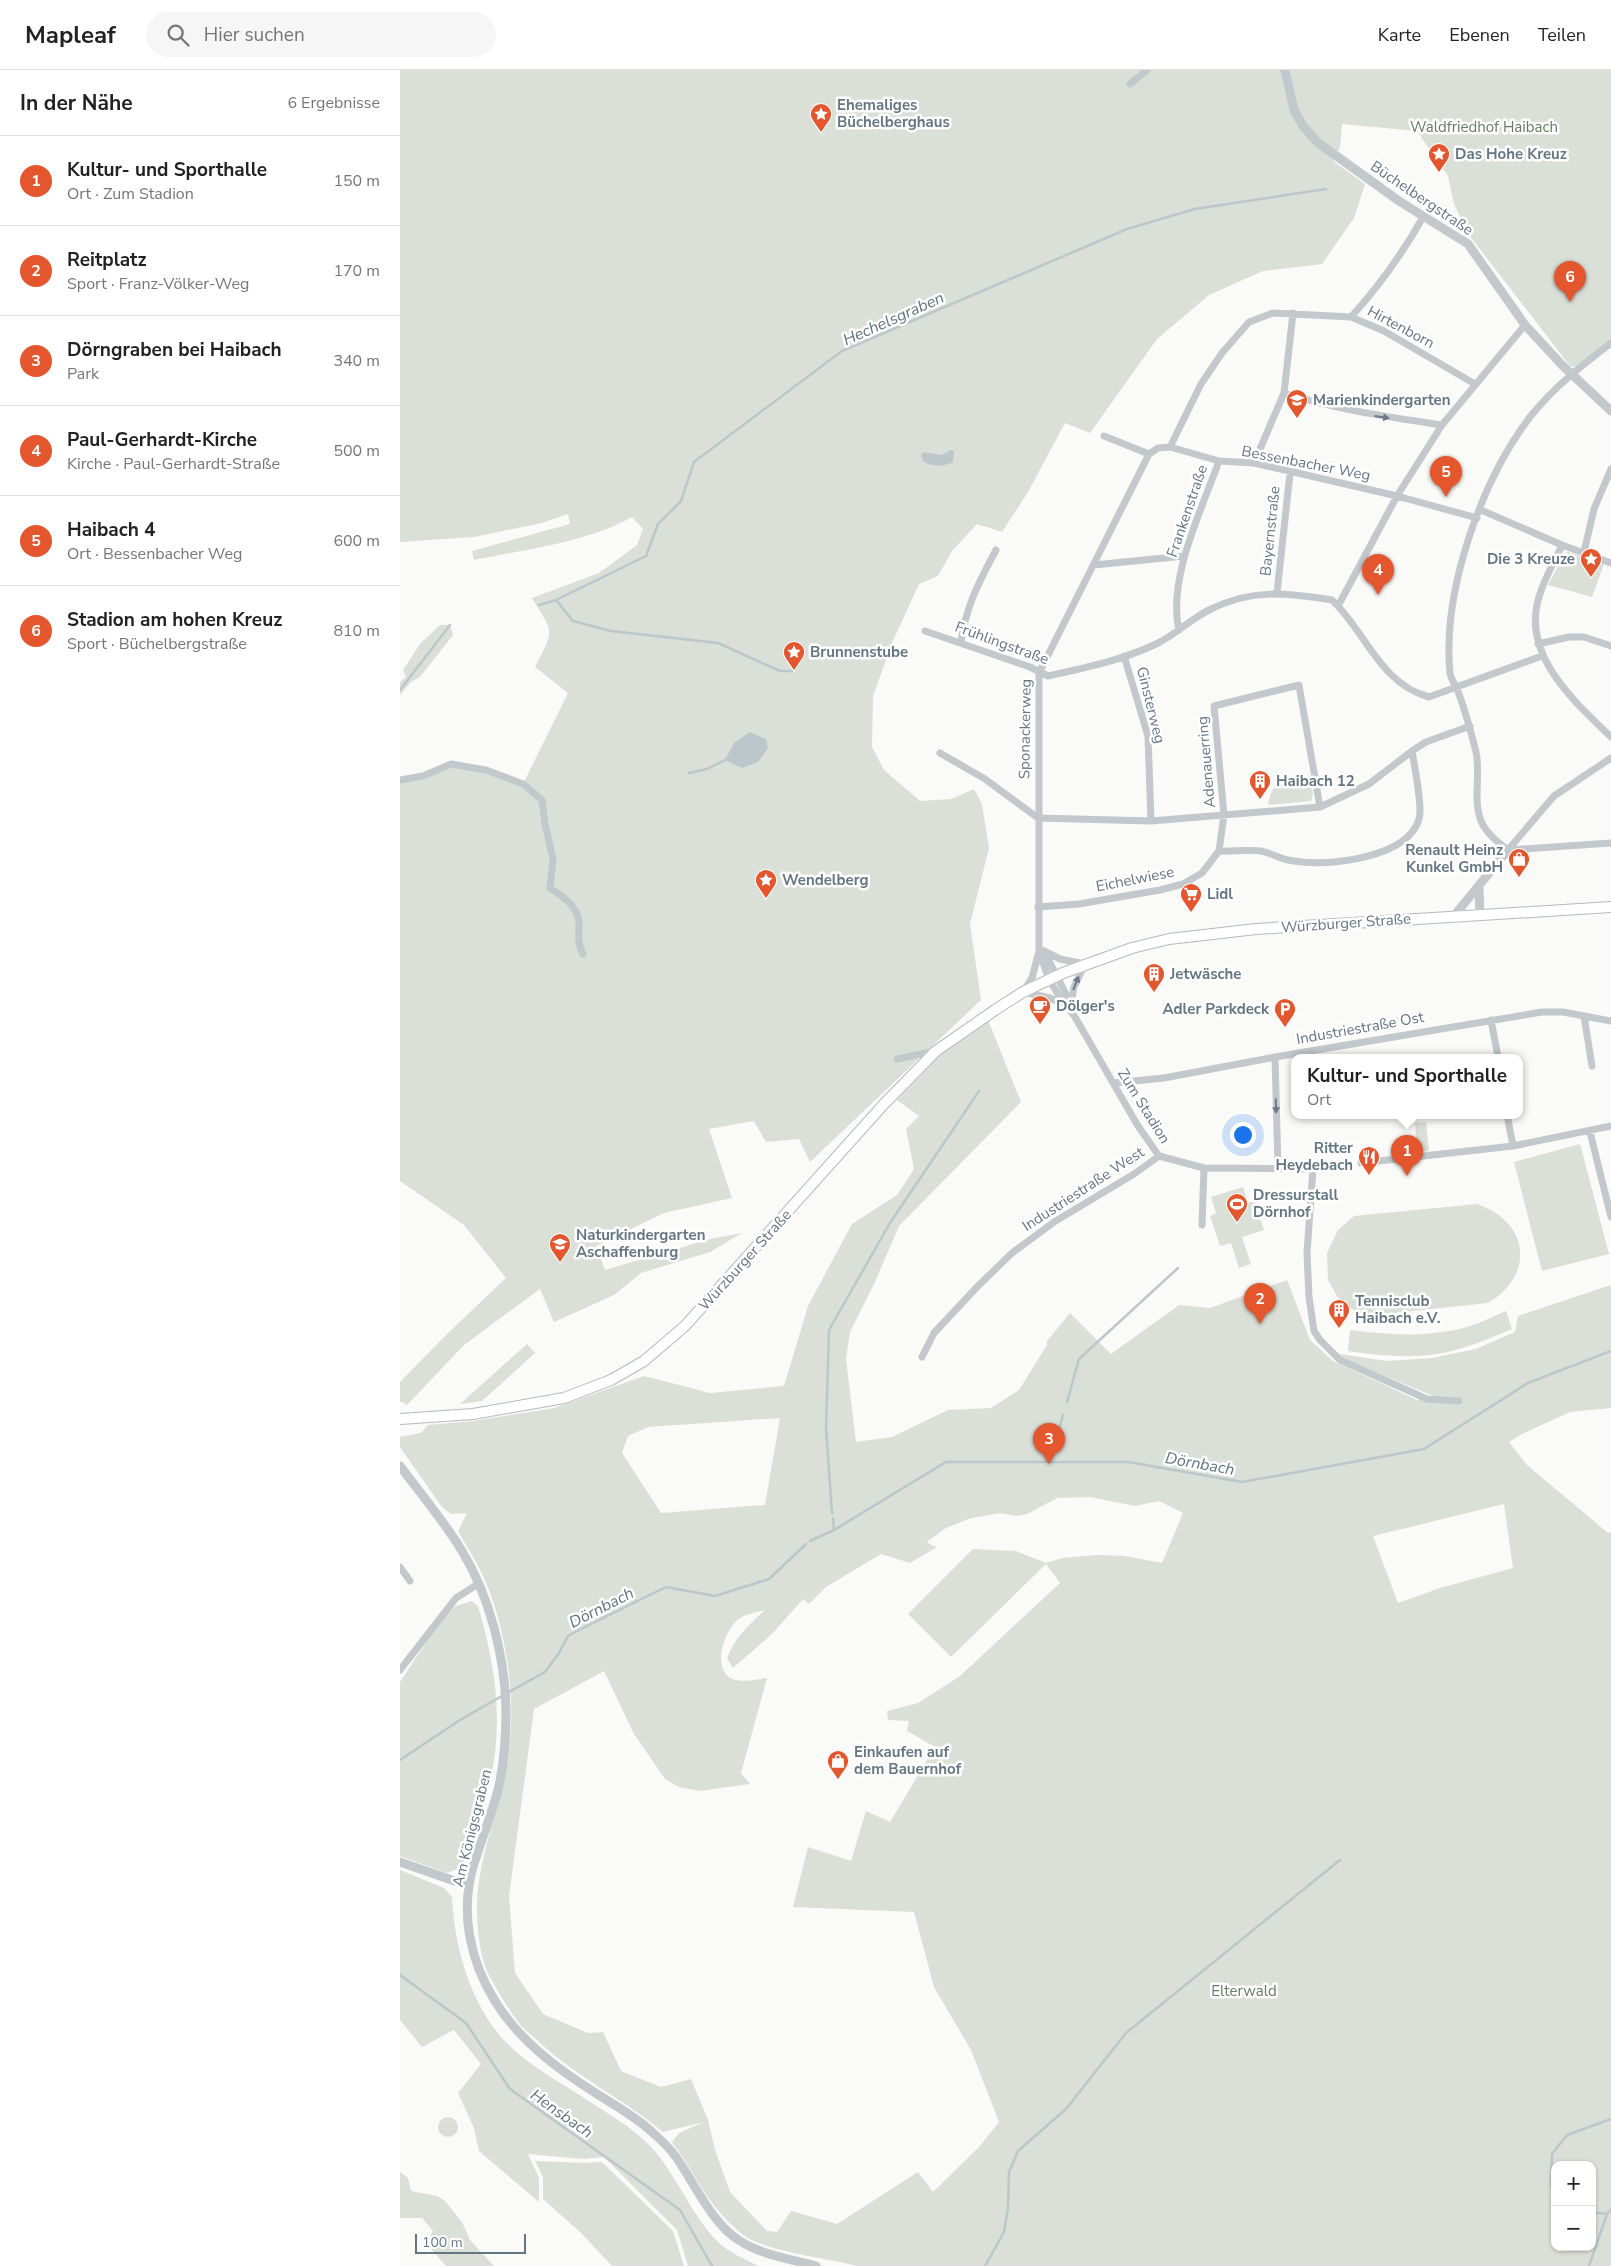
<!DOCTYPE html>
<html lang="de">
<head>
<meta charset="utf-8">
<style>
  :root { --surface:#fff; --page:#f6f6f6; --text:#222; --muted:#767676; --line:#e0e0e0; --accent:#e4572e }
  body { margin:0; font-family:"Nunito Sans",sans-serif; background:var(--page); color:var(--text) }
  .controls { position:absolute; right:15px; bottom:15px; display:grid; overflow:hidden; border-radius:10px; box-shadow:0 1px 4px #0004 }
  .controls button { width:45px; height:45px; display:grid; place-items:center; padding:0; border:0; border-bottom:1px solid var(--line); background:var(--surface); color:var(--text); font:25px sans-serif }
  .scale { position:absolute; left:15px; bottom:12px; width:111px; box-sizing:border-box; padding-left:5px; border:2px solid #657683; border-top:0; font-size:14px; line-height:18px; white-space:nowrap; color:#657683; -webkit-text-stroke:4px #fff; paint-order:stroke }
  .you { position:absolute; left:842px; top:1064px; width:18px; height:18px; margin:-12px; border:4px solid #fff; border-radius:50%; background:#1a73e8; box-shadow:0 0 0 8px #1a73e833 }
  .badge { display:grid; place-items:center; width:32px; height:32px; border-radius:50%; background:var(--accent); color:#fff; font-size:16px; font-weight:700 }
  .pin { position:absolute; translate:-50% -41px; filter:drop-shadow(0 1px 2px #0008) }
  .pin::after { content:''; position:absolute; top:26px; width:18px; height:15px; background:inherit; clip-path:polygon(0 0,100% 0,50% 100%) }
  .popup { position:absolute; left:891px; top:984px; width:232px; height:65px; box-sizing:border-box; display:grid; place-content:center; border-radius:10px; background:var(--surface); filter:drop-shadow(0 1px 4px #0005); font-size:16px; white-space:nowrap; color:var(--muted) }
  .popup b { font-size:19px; color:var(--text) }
  .popup::after { content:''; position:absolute; left:50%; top:100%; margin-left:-10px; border:10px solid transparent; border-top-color:var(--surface) }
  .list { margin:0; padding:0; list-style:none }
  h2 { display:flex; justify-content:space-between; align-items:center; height:65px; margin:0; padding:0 20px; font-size:21px }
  h2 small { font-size:16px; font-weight:400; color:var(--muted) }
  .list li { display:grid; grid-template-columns:32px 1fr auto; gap:15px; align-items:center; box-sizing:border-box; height:90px; padding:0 20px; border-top:1px solid var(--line) }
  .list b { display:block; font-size:19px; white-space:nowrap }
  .list p { margin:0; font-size:16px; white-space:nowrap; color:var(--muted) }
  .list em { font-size:16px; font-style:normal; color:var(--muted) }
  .icon { flex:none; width:28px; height:28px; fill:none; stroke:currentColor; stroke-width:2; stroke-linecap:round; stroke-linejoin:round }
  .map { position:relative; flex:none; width:1211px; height:2196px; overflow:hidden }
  header { display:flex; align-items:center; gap:30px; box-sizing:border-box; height:70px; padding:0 25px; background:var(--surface); border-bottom:1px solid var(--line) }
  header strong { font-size:24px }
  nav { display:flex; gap:28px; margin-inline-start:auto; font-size:18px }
  .search { width:350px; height:45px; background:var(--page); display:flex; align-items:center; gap:12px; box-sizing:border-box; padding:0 18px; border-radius:28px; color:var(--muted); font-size:19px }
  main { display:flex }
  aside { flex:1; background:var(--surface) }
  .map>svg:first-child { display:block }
  .green { fill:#dadfd7; fill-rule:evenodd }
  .water { fill:#bbc7cb }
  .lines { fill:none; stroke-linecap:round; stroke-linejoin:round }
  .stream { stroke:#bbc7cb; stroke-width:2.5 }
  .secondary-casing { stroke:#b3babf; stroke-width:12 }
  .minor { stroke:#c3c8cc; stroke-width:7 }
  .tertiary { stroke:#c3c8cc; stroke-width:9 }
  .secondary { stroke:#fff; stroke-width:10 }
  .oneway { fill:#6a7a87 }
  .labels { text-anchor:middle; stroke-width:5; stroke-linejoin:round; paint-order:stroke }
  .poi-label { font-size:15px; font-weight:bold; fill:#657683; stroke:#fff; text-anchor:start }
  .park-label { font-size:15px; fill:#687a64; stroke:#fff }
  .street-label { font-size:15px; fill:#657683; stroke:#fff }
  .water-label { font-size:16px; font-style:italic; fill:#60757c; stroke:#fff }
</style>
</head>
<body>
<header>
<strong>Mapleaf</strong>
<div class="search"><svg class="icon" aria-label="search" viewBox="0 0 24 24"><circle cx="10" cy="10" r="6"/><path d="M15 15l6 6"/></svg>Hier suchen</div>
<nav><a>Karte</a><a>Ebenen</a><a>Teilen</a></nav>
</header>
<main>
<aside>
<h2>In der Nähe<small>6 Ergebnisse</small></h2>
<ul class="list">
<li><span class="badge">1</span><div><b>Kultur- und Sporthalle</b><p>Ort · Zum Stadion</p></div><em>150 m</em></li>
<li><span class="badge">2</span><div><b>Reitplatz</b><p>Sport · Franz-Völker-Weg</p></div><em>170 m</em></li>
<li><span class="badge">3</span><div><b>Dörngraben bei Haibach</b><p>Park</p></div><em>340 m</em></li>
<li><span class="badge">4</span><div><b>Paul-Gerhardt-Kirche</b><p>Kirche · Paul-Gerhardt-Straße</p></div><em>500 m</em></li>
<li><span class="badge">5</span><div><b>Haibach 4</b><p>Ort · Bessenbacher Weg</p></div><em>600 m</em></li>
<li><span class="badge">6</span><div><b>Stadion am hohen Kreuz</b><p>Sport · Büchelbergstraße</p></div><em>810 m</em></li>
</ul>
</aside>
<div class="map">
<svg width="1211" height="2196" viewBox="0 0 1211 2196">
  <rect width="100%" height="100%" fill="#fafaf8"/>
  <path class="green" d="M0 0H1211V271L1176 297 1170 296 1069 165 1054 134 1048 106 1017 61 942 54 940 77 933 91 965 114 954 148 922 194 863 201 809 225 757 269 690 363 665 353 628 422 602 462 577 454 552 481 538 506 519 514 492 573 473 626 472 677 484 700 520 731 551 729 574 719 582 734 589 778 570 854 581 930 410 1092 399 1069 366 1072 354 1051 309 1059 332 1128 264 1143 196 1176 205 1200 310 1169 342 1163 310 1182 241 1203 214 1225 154 1252 140 1219 64 1275 7 1335 0 1331V1312L47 1264 106 1208 64 1155 0 1111V710L51 694 123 714 168 623 135 597C155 558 154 564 132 528L199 503 237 475 243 459 232 447C189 472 122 480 74 490L72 481 170 454 168 444 142 453 74 467 0 472Z
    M1169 482 1204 494 1192 527 1148 515 1165 483Z
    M40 555H50L53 565 20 607 11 612 0 625V612L6 607 3 600 20 574Z
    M909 706 913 724 911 731 868 735C873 707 884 709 909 706Z
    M588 950 621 1032 499 1156 475 1212 450 1262 446 1289 456 1372 492 1367 548 1340 591 1338 619 1320 647 1275V1271L670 1243 711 1284 779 1235 810 1238 887 1210 910 1270 933 1291 1017 1330 1036 1327 946 1290 939 1284 987 1291 1032 1288 1076 1279 1115 1262 1118 1246 1211 1215V1338L1170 1342 1122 1364 1109 1372 1127 1395 1208 1463 1211 1462V2196H457C424 2187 370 2183 343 2165 333 2157 324 2148 316 2138 299 2117 288 2093 272 2072L279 2063 304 2052 263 2062C224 2029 176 2007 138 1971 132 1965 124 1960 119 1953 108 1938 95 1918 87 1901 77 1878 75 1836 79 1811 87 1762 106 1717 110 1667 115 1618 104 1553 84 1508 77 1492 67 1477 58 1461L67 1443 51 1444 42 1437 0 1377V1367L21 1363 28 1355 73 1351 154 1338 244 1306 310 1323 384 1316 408 1236 452 1154 497 1125 514 1099 506 1059 519 1046 497 1030 541 984ZM380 1348 365 1435 261 1443 222 1383 228 1366 248 1357ZM690 1427 735 1436 759 1431 783 1443 762 1493 725 1486 698 1485 663 1488 646 1493 616 1481 573 1479 508 1544 551 1587 646 1494 660 1513 560 1606 518 1633 487 1641 488 1650 509 1651 507 1661 535 1677 490 1752 466 1741 451 1791 408 1777 393 1837 514 1842 534 1917 571 1980 599 2052 580 2076 533 2122 518 2102 437 2154 391 2141 377 2162 367 2161 330 2122 315 2080 308 2050 291 2009 261 2017 221 2001 203 1962 188 1963 143 1944 115 1903 109 1826 134 1639 204 1601 234 1664 265 1709 279 1717 299 1721 350 1714 341 1703 367 1608C358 1609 345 1612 336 1610 309 1604 324 1559 339 1549 346 1544 358 1542 365 1540 349 1555 335 1567 327 1588L333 1598 372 1564 403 1529 409 1534 426 1517 481 1484 510 1493 537 1477 527 1473 528 1471 546 1458 571 1448 600 1443 617 1446 627 1444 657 1428ZM1104 1434 1113 1498 1040 1518 998 1533 973 1466ZM1155 2095H1192V2177H1155Z
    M1026 1052 1029 1081 1017 1082 1015 1053Z
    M1180 1074 1209 1184 1142 1201 1114 1092Z
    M843 1117 848 1133 854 1131 864 1160 842 1167 851 1194 839 1198 831 1173 820 1176 810 1146 816 1143 811 1127Z
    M1077 1134C1129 1152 1136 1204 1088 1233L966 1246 946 1236 937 1226 928 1210 927 1183 938 1160 954 1146Z
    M1106 1241 1112 1259C1086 1270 1058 1282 1030 1285 1002 1288 975 1285 948 1281L950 1260C990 1265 1031 1268 1070 1256 1082 1252 1094 1246 1106 1241Z
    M127 1274 135 1283 82 1331 60 1334Z
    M72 1531 78 1536C96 1597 104 1654 89 1717 83 1744 72 1771 62 1797L47 1803 0 1786V1612L42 1548 56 1536Z
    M0 1800 44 1818 52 1827C54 1873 68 1925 97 1962 118 1989 153 2008 181 2026 205 2042 231 2056 251 2077 278 2106 291 2146 319 2173 329 2183 346 2189 358 2196H288L277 2160 204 2087 183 2089 128 2084 139 2108V2132L79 2081 74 2058 58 2023 81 1994 54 1960 22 1977 0 1950Z
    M38 2057a10 10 0 1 1 20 0a10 10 0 1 1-20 0Z
    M135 2091 185 2093 202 2092 273 2161 284 2196H212L181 2163 143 2129V2107Z
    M0 2102 8 2108 11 2121 37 2126 45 2131 62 2152 70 2170 94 2196H46L26 2173 33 2161 22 2148H0Z"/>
  <path class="water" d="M551 380 554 381 553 392C542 397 535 397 524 392L521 386 523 382 541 385Z
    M350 662 366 669 368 678 358 692 342 698 325 690 334 673Z"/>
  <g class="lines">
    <path class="stream" d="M156 530 173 551 211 561 318 573 380 601H392
      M139 535 156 530 246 486 258 454 281 431 294 392 442 281 727 159 795 139 926 119
      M0 620 50 555
      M289 703 307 699 325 690
      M667 1332 679 1289 778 1198
      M650 1391 663 1345
      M432 1443 426 1358 429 1260 490 1153 579 1021
      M433 1448 434 1459
      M410 1471 434 1460 546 1392H728L842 1412 1024 1379 1128 1313 1211 1281
      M107 1623 145 1602 159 1583 168 1566 185 1557 266 1517 315 1526 369 1509 406 1474
      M0 1690 60 1650 102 1626
      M0 1905 66 1953 110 2019 280 2140 312 2196
      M1155 2119 1151 2115 1152 2084 1167 2065 1211 2049
      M1207 2144 1211 2139
      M585 2196 604 2162 608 2138 609 2102 618 2081 666 2039 726 1963 940 1790
      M1189 2196 1207 2144 1192 2142"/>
    <g class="secondary-casing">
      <path id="secondary" d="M0 1349 73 1344 164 1328 211 1310 244 1291 285 1256 484 1034 536 981 595 940 623 922 663 903 732 878 769 869 856 859 1211 837"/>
    </g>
    <path class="minor" d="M730 14 747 0
      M951 247C979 216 1003 183 1023 147
      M884 323C938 340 987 347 1042 355
      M704 366 749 384
      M770 377 801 314 822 283 849 252 873 243 951 247 984 261 1075 314
      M749 384 639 603V882L649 909 659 926 675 947 738 1056 759 1086 804 1098 913 1099 907 1183 909 1227 914 1261 920 1270 940 1290 1027 1329 1059 1331
      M749 384 758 378 770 377 819 391 854 393 997 426 1077 448
      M854 393 884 323 893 243
      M1081 440 1162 475 1211 493
      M1162 475C1155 491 1145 507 1140 524 1119 583 1173 630 1211 667
      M1184 482 1194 439 1211 399
      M694 495 784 486
      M877 523 890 403
      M938 536 997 426 1042 355 1125 255
      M779 560C767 509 802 439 819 391
      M525 561 630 597 648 606C684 598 724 590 758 573 776 564 791 549 809 540 852 518 886 523 932 530 966 562 980 614 1029 627L1142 586
      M561 572C566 536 579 512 596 480
      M1138 574 1169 567H1184L1211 576
      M724 586 748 666 751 751
      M540 683 585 709 638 748 751 751 920 737 969 714 1012 681 1026 672 1070 656
      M0 710 23 706 51 694 86 700 123 714 142 730 145 754 153 789 150 818C163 827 178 836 179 853 179 865 177 873 183 884
      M1108 780C1099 773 1087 764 1082 753 1072 732 1081 704 1076 682 1071 662 1066 643 1059 624 1057 617 1051 610 1050 603 1042 522 1081 411 1130 347 1153 318 1182 295 1211 273
      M1108 780 1154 726 1211 688
      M1108 780 1211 773
      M819 781C832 782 848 779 861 781 872 783 882 790 894 791 928 797 1008 788 1019 749 1023 737 1014 695 1012 681
      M638 837 679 834 760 820 783 814 802 803 819 781 824 745 814 636 899 615 920 737
      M644 881 660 889 685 894 674 917 671 934
      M644 881 671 934
      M638 885 632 908 623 922 650 928 664 935
      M1184 946 1192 996
      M1091 950 1098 987
      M875 987 878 1098
      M497 989 536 981
      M714 1013 764 1008 875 987 1142 942H1163L1211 951
      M1107 1045 1113 1076
      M1190 1062 1211 1147
      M961 1093 1113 1076 1211 1056
      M802 1155 804 1098
      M522 1287 534 1263 577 1217 612 1183 654 1152 734 1104 759 1086
      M0 1497 10 1511
      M0 1600 56 1528 78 1514"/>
    <path class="tertiary" d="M885 0 894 40 903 56 917 72 999 131 1068 174 1125 255 1162 295 1211 341
      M1079 818 1080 846
      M1053 847 1108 780
      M0 1396C21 1424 44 1451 62 1481 90 1527 105 1587 106 1640 106 1666 104 1695 98 1720 91 1746 81 1771 73 1797 60 1843 70 1891 95 1931 119 1970 156 1998 194 2022 214 2035 235 2046 252 2062 261 2070 270 2078 276 2087 295 2114 312 2154 340 2171 362 2185 391 2189 416 2196
      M0 1792 69 1816"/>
    <use href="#secondary" class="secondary"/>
  </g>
  <defs><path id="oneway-solid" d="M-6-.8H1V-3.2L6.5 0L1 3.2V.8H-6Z" transform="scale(1.25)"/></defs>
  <g class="oneway">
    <use href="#oneway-solid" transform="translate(982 347) rotate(8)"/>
    <use href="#oneway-solid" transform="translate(676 913) rotate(-68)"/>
    <use href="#oneway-solid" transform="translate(876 1036) rotate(88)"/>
  </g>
  <defs>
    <g id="sight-pin" transform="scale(1.125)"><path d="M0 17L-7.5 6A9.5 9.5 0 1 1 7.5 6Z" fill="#e4572e" stroke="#fff"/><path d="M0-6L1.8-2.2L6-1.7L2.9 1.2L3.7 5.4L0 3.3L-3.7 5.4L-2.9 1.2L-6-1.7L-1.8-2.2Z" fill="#fff"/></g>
    <g id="school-pin" transform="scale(1.125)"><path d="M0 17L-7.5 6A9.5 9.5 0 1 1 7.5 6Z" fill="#e4572e" stroke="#fff"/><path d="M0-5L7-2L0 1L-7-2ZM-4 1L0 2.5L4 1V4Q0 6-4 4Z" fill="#fff"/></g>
    <g id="building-pin" transform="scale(1.125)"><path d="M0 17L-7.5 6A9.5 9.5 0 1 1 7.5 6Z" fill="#e4572e" stroke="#fff"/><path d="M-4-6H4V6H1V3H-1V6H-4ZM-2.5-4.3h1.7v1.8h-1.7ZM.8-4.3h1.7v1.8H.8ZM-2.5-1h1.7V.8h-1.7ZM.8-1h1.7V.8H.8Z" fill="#fff"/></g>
    <g id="shop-pin" transform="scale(1.125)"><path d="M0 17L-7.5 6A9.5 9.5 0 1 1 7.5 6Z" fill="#e4572e" stroke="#fff"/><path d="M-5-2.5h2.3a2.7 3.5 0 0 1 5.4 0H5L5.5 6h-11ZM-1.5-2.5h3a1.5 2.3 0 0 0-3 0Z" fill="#fff"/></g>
    <g id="supermarket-pin" transform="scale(1.125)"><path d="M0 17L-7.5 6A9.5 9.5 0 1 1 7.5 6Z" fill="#e4572e" stroke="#fff"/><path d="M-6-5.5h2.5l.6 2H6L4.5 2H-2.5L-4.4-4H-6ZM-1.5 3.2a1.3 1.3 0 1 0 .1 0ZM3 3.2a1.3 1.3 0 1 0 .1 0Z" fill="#fff"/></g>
    <g id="cafe-pin" transform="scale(1.125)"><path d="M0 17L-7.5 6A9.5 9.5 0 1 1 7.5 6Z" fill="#e4572e" stroke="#fff"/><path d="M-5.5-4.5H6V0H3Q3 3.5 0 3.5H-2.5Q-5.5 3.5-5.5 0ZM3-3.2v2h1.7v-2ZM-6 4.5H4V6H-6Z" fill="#fff"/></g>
    <g id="parking-pin" transform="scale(1.125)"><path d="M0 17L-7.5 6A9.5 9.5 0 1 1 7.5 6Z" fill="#e4572e" stroke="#fff"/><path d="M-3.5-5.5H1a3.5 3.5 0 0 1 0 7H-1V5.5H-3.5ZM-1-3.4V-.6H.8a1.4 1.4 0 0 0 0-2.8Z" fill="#fff"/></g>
    <g id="restaurant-pin" transform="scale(1.125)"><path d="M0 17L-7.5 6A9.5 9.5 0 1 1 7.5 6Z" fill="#e4572e" stroke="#fff"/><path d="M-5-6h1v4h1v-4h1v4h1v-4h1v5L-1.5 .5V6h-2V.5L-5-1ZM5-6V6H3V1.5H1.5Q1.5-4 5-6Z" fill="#fff"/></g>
    <g id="stadium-pin" transform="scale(1.125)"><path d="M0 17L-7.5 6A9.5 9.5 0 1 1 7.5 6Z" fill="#e4572e" stroke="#fff"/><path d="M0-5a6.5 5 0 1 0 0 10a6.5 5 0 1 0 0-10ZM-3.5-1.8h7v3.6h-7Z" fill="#fff"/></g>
  </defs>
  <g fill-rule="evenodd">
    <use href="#sight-pin" x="421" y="44"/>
    <use href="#sight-pin" x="1039" y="84"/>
    <use href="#school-pin" x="897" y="330"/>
    <use href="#sight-pin" x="1191" y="489"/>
    <use href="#sight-pin" x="394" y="582"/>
    <use href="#building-pin" x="860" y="711"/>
    <use href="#shop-pin" x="1119" y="789"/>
    <use href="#sight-pin" x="366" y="810"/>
    <use href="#supermarket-pin" x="791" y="824"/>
    <use href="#building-pin" x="754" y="904"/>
    <use href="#cafe-pin" x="640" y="936"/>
    <use href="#parking-pin" x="885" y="939"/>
    <use href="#restaurant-pin" x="969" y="1087"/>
    <use href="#stadium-pin" x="837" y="1134"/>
    <use href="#school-pin" x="160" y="1174"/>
    <use href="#building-pin" x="939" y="1240"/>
    <use href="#shop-pin" x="438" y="1691"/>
  </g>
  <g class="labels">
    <g class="poi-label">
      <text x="437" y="40">Ehemaliges<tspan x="437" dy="17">Büchelberghaus</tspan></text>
      <text x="1055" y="89">Das Hohe Kreuz</text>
      <text x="913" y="335">Marienkindergarten</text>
      <text x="1175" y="494" text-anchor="end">Die 3 Kreuze</text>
      <text x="410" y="587">Brunnenstube</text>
      <text x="876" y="716">Haibach 12</text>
      <text x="1103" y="785" text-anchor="end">Renault Heinz<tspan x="1103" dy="17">Kunkel GmbH</tspan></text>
      <text x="382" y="815">Wendelberg</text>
      <text x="807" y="829">Lidl</text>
      <text x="770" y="909">Jetwäsche</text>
      <text x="656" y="941">Dölger's</text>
      <text x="869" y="944" text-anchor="end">Adler Parkdeck</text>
      <text x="953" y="1083" text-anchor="end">Ritter<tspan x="953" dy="17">Heydebach</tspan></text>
      <text x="853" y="1130">Dressurstall<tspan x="853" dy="17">Dörnhof</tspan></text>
      <text x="176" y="1170">Naturkindergarten<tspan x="176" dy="17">Aschaffenburg</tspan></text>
      <text x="955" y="1236">Tennisclub<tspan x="955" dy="17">Haibach e.V.</tspan></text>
      <text x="454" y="1687">Einkaufen auf<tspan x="454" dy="17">dem Bauernhof</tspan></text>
    </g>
    <g class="park-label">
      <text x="1084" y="62">Waldfriedhof Haibach</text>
      <text x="844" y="1926">Elterwald</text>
    </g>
    <g class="street-label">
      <text transform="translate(1022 128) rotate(34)" y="5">Büchelbergstraße</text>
      <text transform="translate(1001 257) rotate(28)" y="5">Hirtenborn</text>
      <text transform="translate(906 393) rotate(11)" y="5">Bessenbacher Weg</text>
      <text transform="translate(787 441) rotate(-71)" y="5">Frankenstraße</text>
      <text transform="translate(870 461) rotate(-84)" y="5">Bayernstraße</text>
      <text transform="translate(602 573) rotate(20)" y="5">Frühlingstraße</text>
      <text transform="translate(751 635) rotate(76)" y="5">Ginsterweg</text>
      <text transform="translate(625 659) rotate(-89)" y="5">Sponackerweg</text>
      <text transform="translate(806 692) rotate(-95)" y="5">Adenauerring</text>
      <text transform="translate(735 809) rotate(-11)" y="5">Eichelwiese</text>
      <text transform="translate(946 853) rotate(-4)" y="5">Würzburger Straße</text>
      <text transform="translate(960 958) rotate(-10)" y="5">Industriestraße Ost</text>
      <text transform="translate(744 1036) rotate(58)" y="5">Zum Stadion</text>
      <text transform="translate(683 1119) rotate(-33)" y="5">Industriestraße West</text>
      <text transform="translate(345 1190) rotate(-48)" y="5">Würzburger Straße</text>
      <text transform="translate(72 1758) rotate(-76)" y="5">Am Königsgraben</text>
    </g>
    <g class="water-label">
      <text transform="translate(493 248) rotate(-24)" y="6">Hechelsgraben</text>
      <text transform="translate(800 1393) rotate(10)" y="6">Dörnbach</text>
      <text transform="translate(201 1537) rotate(-27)" y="6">Dörnbach</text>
      <text transform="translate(162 2043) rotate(35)" y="6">Hensbach</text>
    </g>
  </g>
</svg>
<div class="controls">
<button>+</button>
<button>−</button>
</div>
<div class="scale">100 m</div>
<div class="you"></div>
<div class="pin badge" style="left:1007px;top:1106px">1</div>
<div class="popup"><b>Kultur- und Sporthalle</b>Ort</div>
<div class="pin badge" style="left:860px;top:1254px">2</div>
<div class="pin badge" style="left:649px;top:1394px">3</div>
<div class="pin badge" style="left:978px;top:525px">4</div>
<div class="pin badge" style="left:1046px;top:427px">5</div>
<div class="pin badge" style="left:1170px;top:232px">6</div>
</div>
</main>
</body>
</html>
